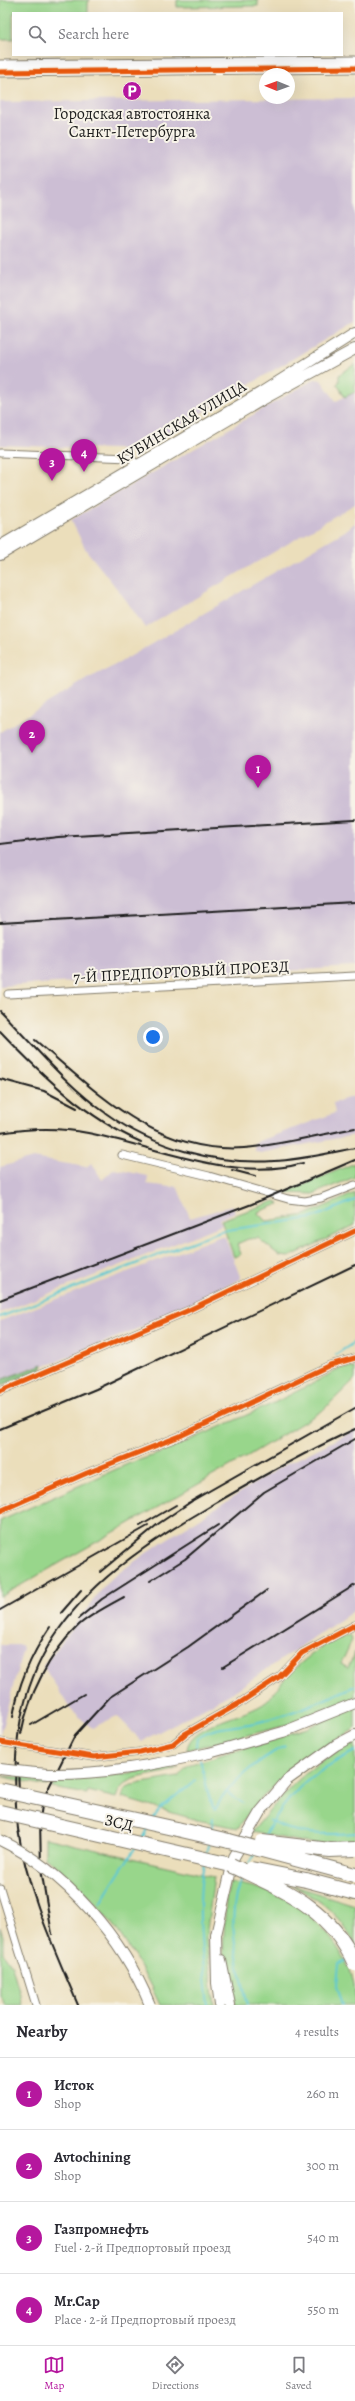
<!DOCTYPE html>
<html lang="en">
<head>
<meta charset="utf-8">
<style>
  :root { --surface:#fff; --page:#f2f2f3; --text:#2b2b33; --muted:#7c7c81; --line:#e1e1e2; --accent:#b5179e }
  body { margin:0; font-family:Alegreya,serif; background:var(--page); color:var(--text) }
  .compass { position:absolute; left:259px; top:68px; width:36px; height:36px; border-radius:50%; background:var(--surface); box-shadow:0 4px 16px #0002; rotate:271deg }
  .you { position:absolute; left:153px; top:1037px; width:14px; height:14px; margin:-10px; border:3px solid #fff; border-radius:50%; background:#1a73e8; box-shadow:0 0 0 6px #1a73e833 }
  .badge { display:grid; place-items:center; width:26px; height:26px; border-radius:50%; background:var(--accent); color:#fff; font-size:13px; font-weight:700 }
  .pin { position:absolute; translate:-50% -33px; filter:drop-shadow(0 1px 2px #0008) }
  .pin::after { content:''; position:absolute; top:21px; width:14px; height:12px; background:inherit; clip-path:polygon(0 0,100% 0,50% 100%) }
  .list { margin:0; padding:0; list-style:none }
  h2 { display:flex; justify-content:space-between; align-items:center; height:52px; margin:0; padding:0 16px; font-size:17px }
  h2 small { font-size:13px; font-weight:400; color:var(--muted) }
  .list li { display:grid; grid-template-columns:26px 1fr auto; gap:12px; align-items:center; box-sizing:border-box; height:72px; padding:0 16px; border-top:1px solid var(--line) }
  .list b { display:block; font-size:15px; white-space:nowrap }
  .list p { margin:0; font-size:13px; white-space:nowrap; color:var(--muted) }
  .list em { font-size:13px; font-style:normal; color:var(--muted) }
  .icon { flex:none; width:22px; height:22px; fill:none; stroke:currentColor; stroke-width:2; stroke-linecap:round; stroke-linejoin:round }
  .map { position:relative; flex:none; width:355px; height:2005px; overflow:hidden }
  .search { position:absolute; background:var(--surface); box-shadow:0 4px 16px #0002; left:12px; right:12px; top:12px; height:44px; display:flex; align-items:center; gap:10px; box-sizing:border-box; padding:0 14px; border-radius:0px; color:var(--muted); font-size:15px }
  .sheet { height:340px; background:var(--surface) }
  nav { display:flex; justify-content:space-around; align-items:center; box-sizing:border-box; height:56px; border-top:1px solid var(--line); background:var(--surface); font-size:11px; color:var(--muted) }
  nav a { display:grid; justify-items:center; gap:2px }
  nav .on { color:var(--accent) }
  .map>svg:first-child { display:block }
  .industrial { fill:#ccbed4 }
  .green { fill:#98d68b; stroke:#5a7954 }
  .forest { fill:#7ab777; stroke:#4b6a4a }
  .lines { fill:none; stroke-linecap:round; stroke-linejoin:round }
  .stream { stroke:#5cc8d4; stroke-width:2 }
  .minor-casing { stroke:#847d6c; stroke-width:9 }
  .tertiary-casing { stroke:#847d6c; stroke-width:11 }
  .secondary-casing { stroke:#847d6c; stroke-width:12 }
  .motorway-casing { stroke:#847d6c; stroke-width:16 }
  .minor { stroke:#fff; stroke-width:7 }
  .tertiary { stroke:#fff; stroke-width:9 }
  .secondary { stroke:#fff; stroke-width:10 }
  .motorway { stroke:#fff; stroke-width:14 }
  .rail { stroke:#1c1c1c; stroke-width:2 }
  .secondary-bridge-casing { stroke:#847d6c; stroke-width:12; stroke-linecap:butt }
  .motorway-bridge-casing { stroke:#847d6c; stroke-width:16; stroke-linecap:butt }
  .secondary-bridge { stroke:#fff; stroke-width:10 }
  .motorway-bridge { stroke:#fff; stroke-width:14 }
  .cycleway-casing { stroke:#f7f3e8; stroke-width:8 }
  .cycleway { stroke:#e8590c; stroke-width:5 }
  .labels { text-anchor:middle; stroke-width:4; stroke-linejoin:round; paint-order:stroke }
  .poi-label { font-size:16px; fill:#1c1c1c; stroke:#f7f3e8 }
  .street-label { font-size:16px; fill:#1c1c1c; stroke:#f7f3e8 }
</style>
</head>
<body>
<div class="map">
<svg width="355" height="2005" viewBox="0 0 355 2005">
  <rect width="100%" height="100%" fill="#f7f3e8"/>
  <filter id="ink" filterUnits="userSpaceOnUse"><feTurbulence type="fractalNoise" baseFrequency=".025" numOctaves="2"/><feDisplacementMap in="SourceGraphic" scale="8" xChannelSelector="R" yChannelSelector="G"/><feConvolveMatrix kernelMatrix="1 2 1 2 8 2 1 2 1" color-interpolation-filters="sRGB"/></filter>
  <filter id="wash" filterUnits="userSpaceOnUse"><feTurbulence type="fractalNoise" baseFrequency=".012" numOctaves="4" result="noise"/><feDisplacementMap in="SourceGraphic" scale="16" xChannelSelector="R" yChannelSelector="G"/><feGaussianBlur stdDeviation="0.9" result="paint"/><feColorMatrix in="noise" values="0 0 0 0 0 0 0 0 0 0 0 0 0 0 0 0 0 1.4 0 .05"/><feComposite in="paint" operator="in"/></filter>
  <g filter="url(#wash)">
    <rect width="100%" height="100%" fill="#ebdebb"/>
    <path class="industrial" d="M355 98V322L139 450 0 445V102Z
      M315 379 321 380 336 401 355 392V504L145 628 126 600 86 550 71 520Z
      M355 523V967L0 986V732L87 679 119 663 345 531Z
      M355 1093V1135L260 1153 255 1151 254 1143 335 1113 333 1103 354 1096Z
      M33 1158 86 1167 92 1163 102 1180 114 1169 148 1176 147 1184 171 1187 177 1186 190 1218 232 1206 235 1212 219 1219 222 1225 0 1313V1167Z
      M221 1236 225 1237 241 1279 154 1322 51 1364 35 1366 0 1380V1321Z
      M355 1430V1610L230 1694 142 1741 117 1716 92 1728 71 1710 43 1666 109 1580 162 1542 277 1469Z
      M0 1645H22L23 1649 0 1735Z"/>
    <path class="green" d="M0 0H90H88V13H13V39H0Z
      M177 0H258V6L177 7Z
      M355 364V392L345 397 337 384 339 382V375Z
      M355 1163V1177L313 1194 284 1193Z
      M355 1193V1225L289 1257 280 1256 258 1238 248 1239 237 1244 241 1254 234 1257 221 1220 275 1201 279 1204 258 1212 259 1215 267 1221 305 1215Z
      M342 1368H355V1379L322 1411 246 1457 0 1597V1521L130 1463 161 1453 274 1403Z
      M350 1635 352 1640 341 1664 348 1668 355 1652V1698L284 1726 187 1750C189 1723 248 1717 266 1702 272 1697 277 1687 283 1681 296 1665 329 1638 350 1635Z
      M355 1706V1729C309 1753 267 1785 238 1828L197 1820 122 1798 125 1789 136 1784 178 1777 188 1765 307 1728Z
      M355 1742V1843L314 1844 252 1832C273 1806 295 1779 323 1760 333 1753 344 1748 355 1742Z
      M179 1767C159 1779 124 1770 116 1798L88 1791 87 1794 52 1788 56 1778 98 1777Z
      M0 1776 49 1778 47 1786Z
      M45 1838 214 1877 206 1937 214 2005H160C130 1941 100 1901 45 1857Z
      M230 1882C250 1886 268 1890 286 1899 315 1915 347 1951 354 1984 355 1990 355 1998 355 2005H236L223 1951 226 1900Z
      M291 1885 355 1905V1945C340 1914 321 1900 291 1885Z
      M0 1927 3 1936V1953L12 1966 23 2005H6L0 1996Z"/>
    <path class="forest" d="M43 1364 42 1369 0 1386V1380Z"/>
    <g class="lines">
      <path class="stream" d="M0 1317 220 1231 312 1218 355 1200
        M335 1355 355 1342
        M196 1746 197 1738C214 1725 239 1727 259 1722 292 1714 324 1700 355 1686
        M200 1759 211 1804 215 1810C228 1783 259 1759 285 1746
        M227 1792 243 1803
        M153 1819 160 1809 195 1780
        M269 1820C294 1836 326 1835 355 1833
        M211 1832 213 1819
        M264 1837C288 1792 310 1774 355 1751
        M141 1840 148 1828
        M206 1853 209 1842
        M204 1863C195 1908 203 1960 208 2005
        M249 1863 255 1853
        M243 1876C223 1912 239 1968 248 2005
        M100 1903 135 1848
        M343 2005 337 1985 339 1964 348 1961"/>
    </g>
  </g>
  <g filter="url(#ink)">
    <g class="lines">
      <g class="minor-casing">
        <path id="minor" d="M0 453 130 458 140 467
          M8 994 355 976
          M122 1155 209 1176 288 1199 305 1201 321 1198 355 1185
          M0 1391 187 1311 355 1231
          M0 1511 87 1473 180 1436 330 1365 355 1358
          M0 1742 94 1757 140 1752 173 1744 185 1734 238 1704 279 1677 302 1653 355 1625
          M0 1888 36 2005"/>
      </g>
      <g class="tertiary-casing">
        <path id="tertiary" d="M0 65 355 61
          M0 72 355 68"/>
      </g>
      <g class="secondary-casing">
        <path id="secondary" d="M0 546 260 393 355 333
          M0 555 262 400 355 349
          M209 1753 283 1732 355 1703
          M221 1960 230 2005
          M220 2005 217 1983 216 1935 234 1857 260 1812 287 1780 336 1745 355 1735"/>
      </g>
      <g class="motorway-casing">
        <path id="motorway" d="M177 1829 229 1841
          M109 1837 231 1865
          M306 1880 355 1893"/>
      </g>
      <use href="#minor" class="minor"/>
      <use href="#tertiary" class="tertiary"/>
      <use href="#secondary" class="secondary"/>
      <use href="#motorway" class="motorway"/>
      <path class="rail" d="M0 844 58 837 355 820
        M0 923 355 903
        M0 1011C34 1046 67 1086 107 1114 154 1148 217 1165 274 1161 301 1160 328 1153 355 1148
        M0 1031C41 1074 86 1118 141 1142
        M35 1040C97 1092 155 1154 244 1148 281 1145 318 1135 355 1128
        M0 1079 44 1091 77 1108
        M0 1133C30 1128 58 1127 88 1133 155 1146 234 1183 303 1163
        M232 1170 255 1176
        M0 1300 252 1204 355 1160
        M0 1429 96 1389 355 1265
        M188 1503 355 1408
        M140 1526 176 1505
        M100 1572 158 1524 192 1501
        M150 1581 185 1559 264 1492 355 1439
        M0 1610 148 1526
        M61 1613 81 1590
        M79 1618 102 1599 218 1525
        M223 1667 355 1585
        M13 1717C18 1684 31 1655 50 1627
        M31 1725 84 1694
        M21 1734C28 1697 49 1654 77 1627 86 1617 111 1604 124 1597
        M18 1764 19 1794
        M52 1934 41 1869 40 1819 43 1799 75 1735 110 1697 188 1647 267 1590
        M78 2005C54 1948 27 1891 18 1829 0 1663 70 1588 204 1510 253 1481 303 1453 355 1429"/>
      <g class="secondary-bridge-casing">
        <path id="secondary-bridge" d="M0 1769C16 1771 33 1773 49 1774 102 1775 157 1764 209 1753
          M0 1840C65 1871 123 1938 150 2005"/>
      </g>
      <g class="motorway-bridge-casing">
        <path id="motorway-bridge" d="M0 1790 177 1829
          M0 1812 109 1837
          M229 1841 355 1875
          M262 1842 330 1850 355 1849
          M231 1865C283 1890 330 1907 355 1964
          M251 1869 306 1880"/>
      </g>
      <use href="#secondary-bridge" class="secondary-bridge"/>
      <use href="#motorway-bridge" class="motorway-bridge"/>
      <g class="cycleway-casing">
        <path id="cycleway" d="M0 72 355 68
          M0 1391 187 1311 355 1231
          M0 1511 87 1473 180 1436 330 1365 355 1358
          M0 1742 94 1757 140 1752 173 1744 185 1734 238 1704 279 1677 302 1653 355 1625"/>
      </g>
      <use href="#cycleway" class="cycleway"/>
    </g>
  </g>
  <defs>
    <g id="parking-disc" transform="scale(1)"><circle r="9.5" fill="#b5179e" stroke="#f7f3e8"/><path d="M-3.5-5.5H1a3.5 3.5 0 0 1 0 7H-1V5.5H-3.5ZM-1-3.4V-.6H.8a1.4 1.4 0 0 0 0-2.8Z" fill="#fff"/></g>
  </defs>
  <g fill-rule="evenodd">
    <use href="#parking-disc" x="132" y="91"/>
  </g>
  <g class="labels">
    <g class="poi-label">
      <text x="132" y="119">Городская автостоянка<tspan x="132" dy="18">Санкт-Петербурга</tspan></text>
    </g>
    <g class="street-label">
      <text transform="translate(181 422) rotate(-31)" y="6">КУБИНСКАЯ УЛИЦА</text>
      <text transform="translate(181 971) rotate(-3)" y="6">7-Й ПРЕДПОРТОВЫЙ ПРОЕЗД</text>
      <text transform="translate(119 1822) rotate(13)" y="6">ЗСД</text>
    </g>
  </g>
</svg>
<svg class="compass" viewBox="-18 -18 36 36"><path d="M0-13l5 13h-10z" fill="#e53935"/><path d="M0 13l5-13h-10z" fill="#7c7c81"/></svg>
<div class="you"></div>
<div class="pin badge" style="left:258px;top:788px">1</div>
<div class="pin badge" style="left:32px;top:753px">2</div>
<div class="pin badge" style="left:52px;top:481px">3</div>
<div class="pin badge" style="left:84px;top:472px">4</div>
<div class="search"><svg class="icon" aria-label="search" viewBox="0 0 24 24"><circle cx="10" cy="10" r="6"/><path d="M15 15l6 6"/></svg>Search here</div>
</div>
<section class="sheet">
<h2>Nearby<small>4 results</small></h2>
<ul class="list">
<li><span class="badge">1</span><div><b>Исток</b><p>Shop</p></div><em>260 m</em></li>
<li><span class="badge">2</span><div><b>Avtochining</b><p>Shop</p></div><em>300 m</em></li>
<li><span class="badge">3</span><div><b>Газпромнефть</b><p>Fuel · 2-й Предпортовый проезд</p></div><em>540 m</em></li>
<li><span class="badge">4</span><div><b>Mr.Cap</b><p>Place · 2-й Предпортовый проезд</p></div><em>550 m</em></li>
</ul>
</section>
<nav>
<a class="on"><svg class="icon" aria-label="map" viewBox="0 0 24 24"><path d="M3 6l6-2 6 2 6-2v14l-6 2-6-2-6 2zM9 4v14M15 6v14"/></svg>Map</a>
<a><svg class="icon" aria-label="directions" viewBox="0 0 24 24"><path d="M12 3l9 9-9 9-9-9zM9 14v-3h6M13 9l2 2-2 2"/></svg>Directions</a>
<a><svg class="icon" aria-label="saved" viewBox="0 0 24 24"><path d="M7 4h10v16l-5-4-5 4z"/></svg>Saved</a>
</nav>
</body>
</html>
